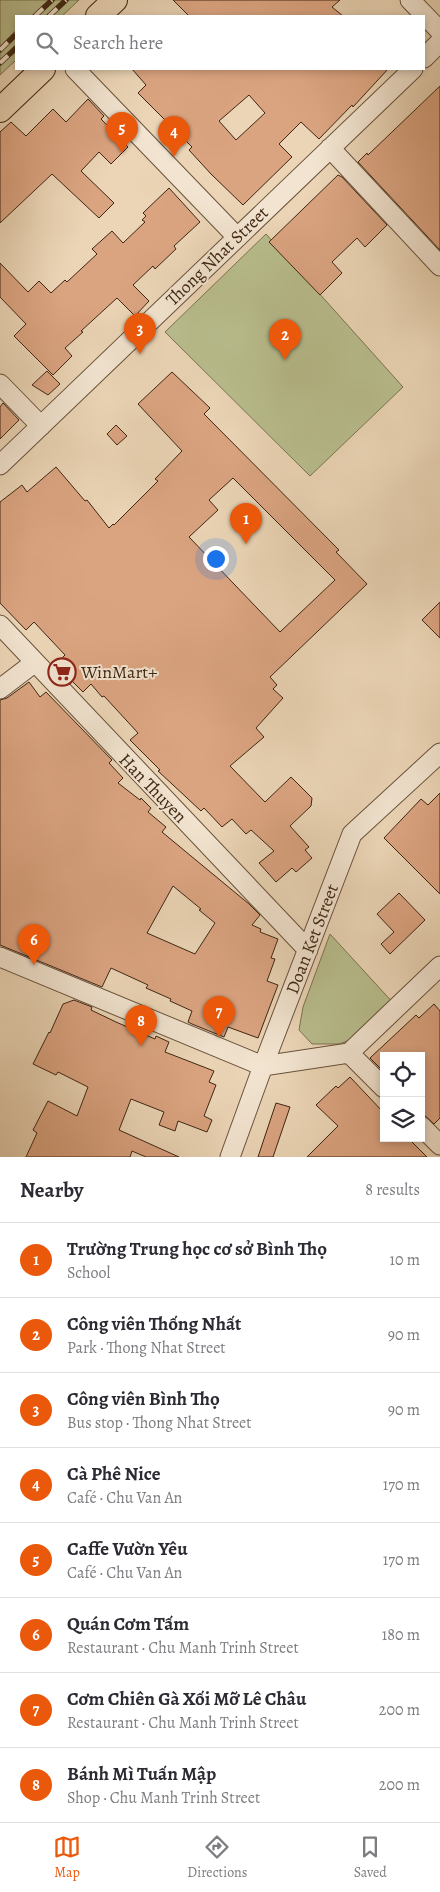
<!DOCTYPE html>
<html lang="en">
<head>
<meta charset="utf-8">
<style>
  :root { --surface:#fff; --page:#f7f7f7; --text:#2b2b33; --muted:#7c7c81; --line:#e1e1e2; --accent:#ea580c }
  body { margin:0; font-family:Alegreya,serif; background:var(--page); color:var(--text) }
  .controls { position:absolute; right:15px; bottom:15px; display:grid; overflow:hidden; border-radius:0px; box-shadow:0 2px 8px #0003 }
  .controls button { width:45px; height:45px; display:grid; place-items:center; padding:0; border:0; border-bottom:1px solid var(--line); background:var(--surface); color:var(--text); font:25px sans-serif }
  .you { position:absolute; left:215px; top:558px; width:18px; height:18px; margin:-12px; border:4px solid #fff; border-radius:50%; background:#1a73e8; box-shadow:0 0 0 8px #1a73e833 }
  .badge { display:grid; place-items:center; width:32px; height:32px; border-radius:50%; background:var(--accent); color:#fff; font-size:16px; font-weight:700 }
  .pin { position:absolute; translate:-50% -41px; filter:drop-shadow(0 1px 2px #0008) }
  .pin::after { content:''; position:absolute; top:26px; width:18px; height:15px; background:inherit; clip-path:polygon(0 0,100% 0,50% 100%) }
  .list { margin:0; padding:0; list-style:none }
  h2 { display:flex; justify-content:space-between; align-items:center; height:65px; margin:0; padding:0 20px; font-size:21px }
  h2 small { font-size:16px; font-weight:400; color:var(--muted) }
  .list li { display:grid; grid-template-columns:32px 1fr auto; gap:15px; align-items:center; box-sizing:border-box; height:75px; padding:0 20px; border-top:1px solid var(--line) }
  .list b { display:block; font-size:19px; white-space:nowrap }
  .list p { margin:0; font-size:16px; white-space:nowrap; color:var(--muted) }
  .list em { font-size:16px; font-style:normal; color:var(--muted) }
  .icon { flex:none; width:28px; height:28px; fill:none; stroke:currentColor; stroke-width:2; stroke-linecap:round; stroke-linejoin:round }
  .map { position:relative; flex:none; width:440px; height:1157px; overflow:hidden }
  .search { position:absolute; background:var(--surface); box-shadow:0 2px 8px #0003; left:15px; right:15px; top:15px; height:55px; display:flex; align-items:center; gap:12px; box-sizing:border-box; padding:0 18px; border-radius:0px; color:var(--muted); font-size:19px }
  .sheet { height:665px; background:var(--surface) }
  nav { display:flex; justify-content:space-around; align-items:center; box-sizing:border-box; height:70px; border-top:1px solid var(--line); background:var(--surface); font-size:14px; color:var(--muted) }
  nav a { display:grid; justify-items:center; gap:2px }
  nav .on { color:var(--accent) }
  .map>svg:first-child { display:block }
  .green { fill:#b8bd8d; stroke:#7b7250 }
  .building { fill:#dba481; stroke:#3e2613; fill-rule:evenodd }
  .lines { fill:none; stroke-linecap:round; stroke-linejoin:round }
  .minor-casing { stroke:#69523c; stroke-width:21 }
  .major-casing { stroke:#3e2613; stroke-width:26 }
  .minor { stroke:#f2e4d0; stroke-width:19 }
  .major { stroke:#ebd5b6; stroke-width:24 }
  .rail-casing { stroke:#3e2613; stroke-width:5.5 }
  .rail { stroke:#f2e4d0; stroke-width:4; stroke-dasharray:11; stroke-linecap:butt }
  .labels { text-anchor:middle; stroke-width:4; stroke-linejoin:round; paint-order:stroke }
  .street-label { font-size:18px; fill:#3e2613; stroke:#f2e4d0 }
  .poi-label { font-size:18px; fill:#3e2613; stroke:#f2e4d0; text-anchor:start }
</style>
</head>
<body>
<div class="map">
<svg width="440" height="1157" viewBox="0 0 440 1157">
  <rect width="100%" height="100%" fill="#ebd5b6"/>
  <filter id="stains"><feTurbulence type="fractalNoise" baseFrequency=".004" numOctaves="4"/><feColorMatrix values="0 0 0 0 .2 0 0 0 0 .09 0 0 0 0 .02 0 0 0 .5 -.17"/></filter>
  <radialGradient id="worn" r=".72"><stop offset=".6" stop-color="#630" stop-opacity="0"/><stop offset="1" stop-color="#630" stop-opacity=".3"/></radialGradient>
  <path class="green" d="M0 0H79L62 16H16V60L0 75Z
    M266 234 403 387 310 476 165 332Z
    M330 934 396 1006 361 1036 339 1044H312L299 1030 303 1007Z"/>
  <path class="building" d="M173 0H340L332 7 343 16H189Z
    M132 69H388L353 107 352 105 319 139 301 122 279 144 292 157 243 205 211 174 189 150 192 147 138 93 146 85ZM249 95 265 113 236 140 219 121Z
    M440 86V250L358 162 367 153 368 155Z
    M88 99 104 116 101 119 128 147 111 164 99 152 81 171 114 203 99 218 52 174 0 223V132L11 122 26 136 53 109 66 122Z
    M338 175 342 177 387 225 365 247 357 238 332 262 342 273 320 295 269 242Z
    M169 188 200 222 174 246 176 249 155 269 153 266 133 285 149 301 135 316 117 298 81 331 83 332 65 348 72 356 53 375 14 336 26 324 0 297V263L28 292 39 281 51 293 65 280 67 282 97 254 92 249 112 231 123 243 145 222 142 220 146 216 143 213Z
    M47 371 60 384 48 395 32 385Z
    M172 372 210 408 204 414 339 550 336 552 367 584 270 677 277 685 273 689 283 698 256 728 264 737 230 766 265 802 291 777 312 798 311 806 290 826 309 847 305 850 312 858 296 872 292 868 276 882 259 863 274 851 251 830 246 834 232 819 222 827 204 808 201 811 158 771 160 770 130 740 138 733 104 696 102 697 91 684 83 692 70 679 76 673 62 658 65 655 34 622 26 630 0 603V502L22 485 27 492 56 467 85 501 87 500 109 528 113 524 114 525 158 481 155 479 182 451 138 404ZM233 478 335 580 280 632 189 537 218 510 209 500Z
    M3 403 19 420 0 439V407Z
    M116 425 127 436 117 445 107 434Z
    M440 602V638L422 620Z
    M29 682 40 697 46 692 112 760 109 763 123 778 118 783 140 800 141 798 151 808 148 812 166 827 162 832 249 904 260 915 252 925 261 929 260 932 278 939 271 958 275 959 267 981 278 985 258 1038 228 1027 224 1037 192 1024 188 1022 192 1011 170 1001 171 999 146 988 148 985 111 968 102 987 0 945V700L7 698ZM173 886 201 909 199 910 215 923 195 954 147 933Z
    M440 793V894L384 838 421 799 428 805Z
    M399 893 425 920 390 954 381 944 394 932 377 914Z
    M74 1000 92 1007 91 1010 116 1022 155 1039 156 1036 169 1042 165 1052 214 1071 209 1082 216 1085 204 1116 212 1120 207 1132 178 1121 175 1131 159 1125 164 1112 131 1099 119 1130 179 1157H146L132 1151 130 1157H26L37 1133 33 1130 48 1101 77 1116 88 1087 58 1072 56 1075 33 1064 49 1032 50 1033 63 1004Z
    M434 1004 440 1011V1118L434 1124 421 1112V1056H384V1072L370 1058 416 1015 419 1018Z
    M350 1077 384 1113V1138H408L427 1157H307L338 1126 316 1105 336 1086 338 1088Z
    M276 1103 290 1107 273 1157H258Z"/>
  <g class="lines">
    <g class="minor-casing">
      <path id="minor" d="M410 0 440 31
        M424 58 440 42
        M75 69 237 237
        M330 148 440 266
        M0 384 41 426
        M0 465 413 69
        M0 625 308 950
        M0 689 34 663
        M0 957 263 1066 349 1053
        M349 1053 440 966
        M349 1053 384 1088
        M421 1126 440 1145
        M230 1157 263 1066 352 834 440 753"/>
    </g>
    <g class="major-casing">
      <path id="major" d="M98 16 115 0
        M0 110 43 69"/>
    </g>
    <use href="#minor" class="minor"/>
    <use href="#major" class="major"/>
    <g class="rail-casing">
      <path id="rail" d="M35 16 52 0
        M49 16 66 0
        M0 50 16 34
        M0 63 16 48"/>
    </g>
    <use href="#rail" class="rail"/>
  </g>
  <defs>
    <g id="supermarket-ring" transform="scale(1.4375)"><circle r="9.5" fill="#f2e4d0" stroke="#8f2418" stroke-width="1.5"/><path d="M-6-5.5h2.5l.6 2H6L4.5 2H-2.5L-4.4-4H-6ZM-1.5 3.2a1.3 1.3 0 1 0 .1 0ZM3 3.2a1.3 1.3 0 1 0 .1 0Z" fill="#8f2418"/></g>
  </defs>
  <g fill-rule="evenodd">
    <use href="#supermarket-ring" x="62" y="672"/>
  </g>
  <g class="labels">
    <g class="street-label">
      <text transform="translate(217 256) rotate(-44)" y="6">Thong Nhat Street</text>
      <text transform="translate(153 788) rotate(46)" y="6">Han Thuyen</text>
      <text transform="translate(312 939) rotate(-69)" y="6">Doan Ket Street</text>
    </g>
    <g class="poi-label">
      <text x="81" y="678">WinMart+</text>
    </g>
  </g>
  <rect width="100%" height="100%" filter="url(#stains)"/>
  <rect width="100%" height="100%" fill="url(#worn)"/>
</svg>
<div class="controls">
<button><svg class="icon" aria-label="locate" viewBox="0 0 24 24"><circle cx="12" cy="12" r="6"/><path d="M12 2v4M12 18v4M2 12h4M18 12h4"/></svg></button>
<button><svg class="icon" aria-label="layers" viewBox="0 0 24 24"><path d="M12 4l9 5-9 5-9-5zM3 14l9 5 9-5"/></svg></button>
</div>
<div class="you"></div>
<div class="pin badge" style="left:246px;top:544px">1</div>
<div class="pin badge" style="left:285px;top:360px">2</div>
<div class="pin badge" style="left:140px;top:354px">3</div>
<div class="pin badge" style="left:174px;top:157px">4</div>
<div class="pin badge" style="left:122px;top:153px">5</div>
<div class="pin badge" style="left:34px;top:965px">6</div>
<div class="pin badge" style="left:219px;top:1037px">7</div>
<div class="pin badge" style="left:141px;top:1046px">8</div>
<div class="search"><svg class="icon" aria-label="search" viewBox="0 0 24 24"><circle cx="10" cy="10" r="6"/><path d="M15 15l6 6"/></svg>Search here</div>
</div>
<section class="sheet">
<h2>Nearby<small>8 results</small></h2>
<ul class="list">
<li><span class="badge">1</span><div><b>Trường Trung học cơ sở Bình Thọ</b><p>School</p></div><em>10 m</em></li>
<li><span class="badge">2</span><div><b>Công viên Thống Nhất</b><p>Park · Thong Nhat Street</p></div><em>90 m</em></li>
<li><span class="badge">3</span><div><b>Công viên Bình Thọ</b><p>Bus stop · Thong Nhat Street</p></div><em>90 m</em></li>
<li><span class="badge">4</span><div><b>Cà Phê Nice</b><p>Café · Chu Van An</p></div><em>170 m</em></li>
<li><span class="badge">5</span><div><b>Caffe Vườn Yêu</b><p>Café · Chu Van An</p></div><em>170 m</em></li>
<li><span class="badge">6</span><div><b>Quán Cơm Tấm</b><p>Restaurant · Chu Manh Trinh Street</p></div><em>180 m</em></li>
<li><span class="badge">7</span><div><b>Cơm Chiên Gà Xối Mỡ Lê Châu</b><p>Restaurant · Chu Manh Trinh Street</p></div><em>200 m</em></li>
<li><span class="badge">8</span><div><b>Bánh Mì Tuấn Mập</b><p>Shop · Chu Manh Trinh Street</p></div><em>200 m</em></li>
</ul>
</section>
<nav>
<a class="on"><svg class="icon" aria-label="map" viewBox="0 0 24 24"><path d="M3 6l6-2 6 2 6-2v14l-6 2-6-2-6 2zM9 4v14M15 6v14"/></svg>Map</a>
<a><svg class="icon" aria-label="directions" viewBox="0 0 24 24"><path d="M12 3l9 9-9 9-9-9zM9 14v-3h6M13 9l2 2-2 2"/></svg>Directions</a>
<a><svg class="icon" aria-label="saved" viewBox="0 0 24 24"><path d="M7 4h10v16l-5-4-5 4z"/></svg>Saved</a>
</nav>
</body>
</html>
